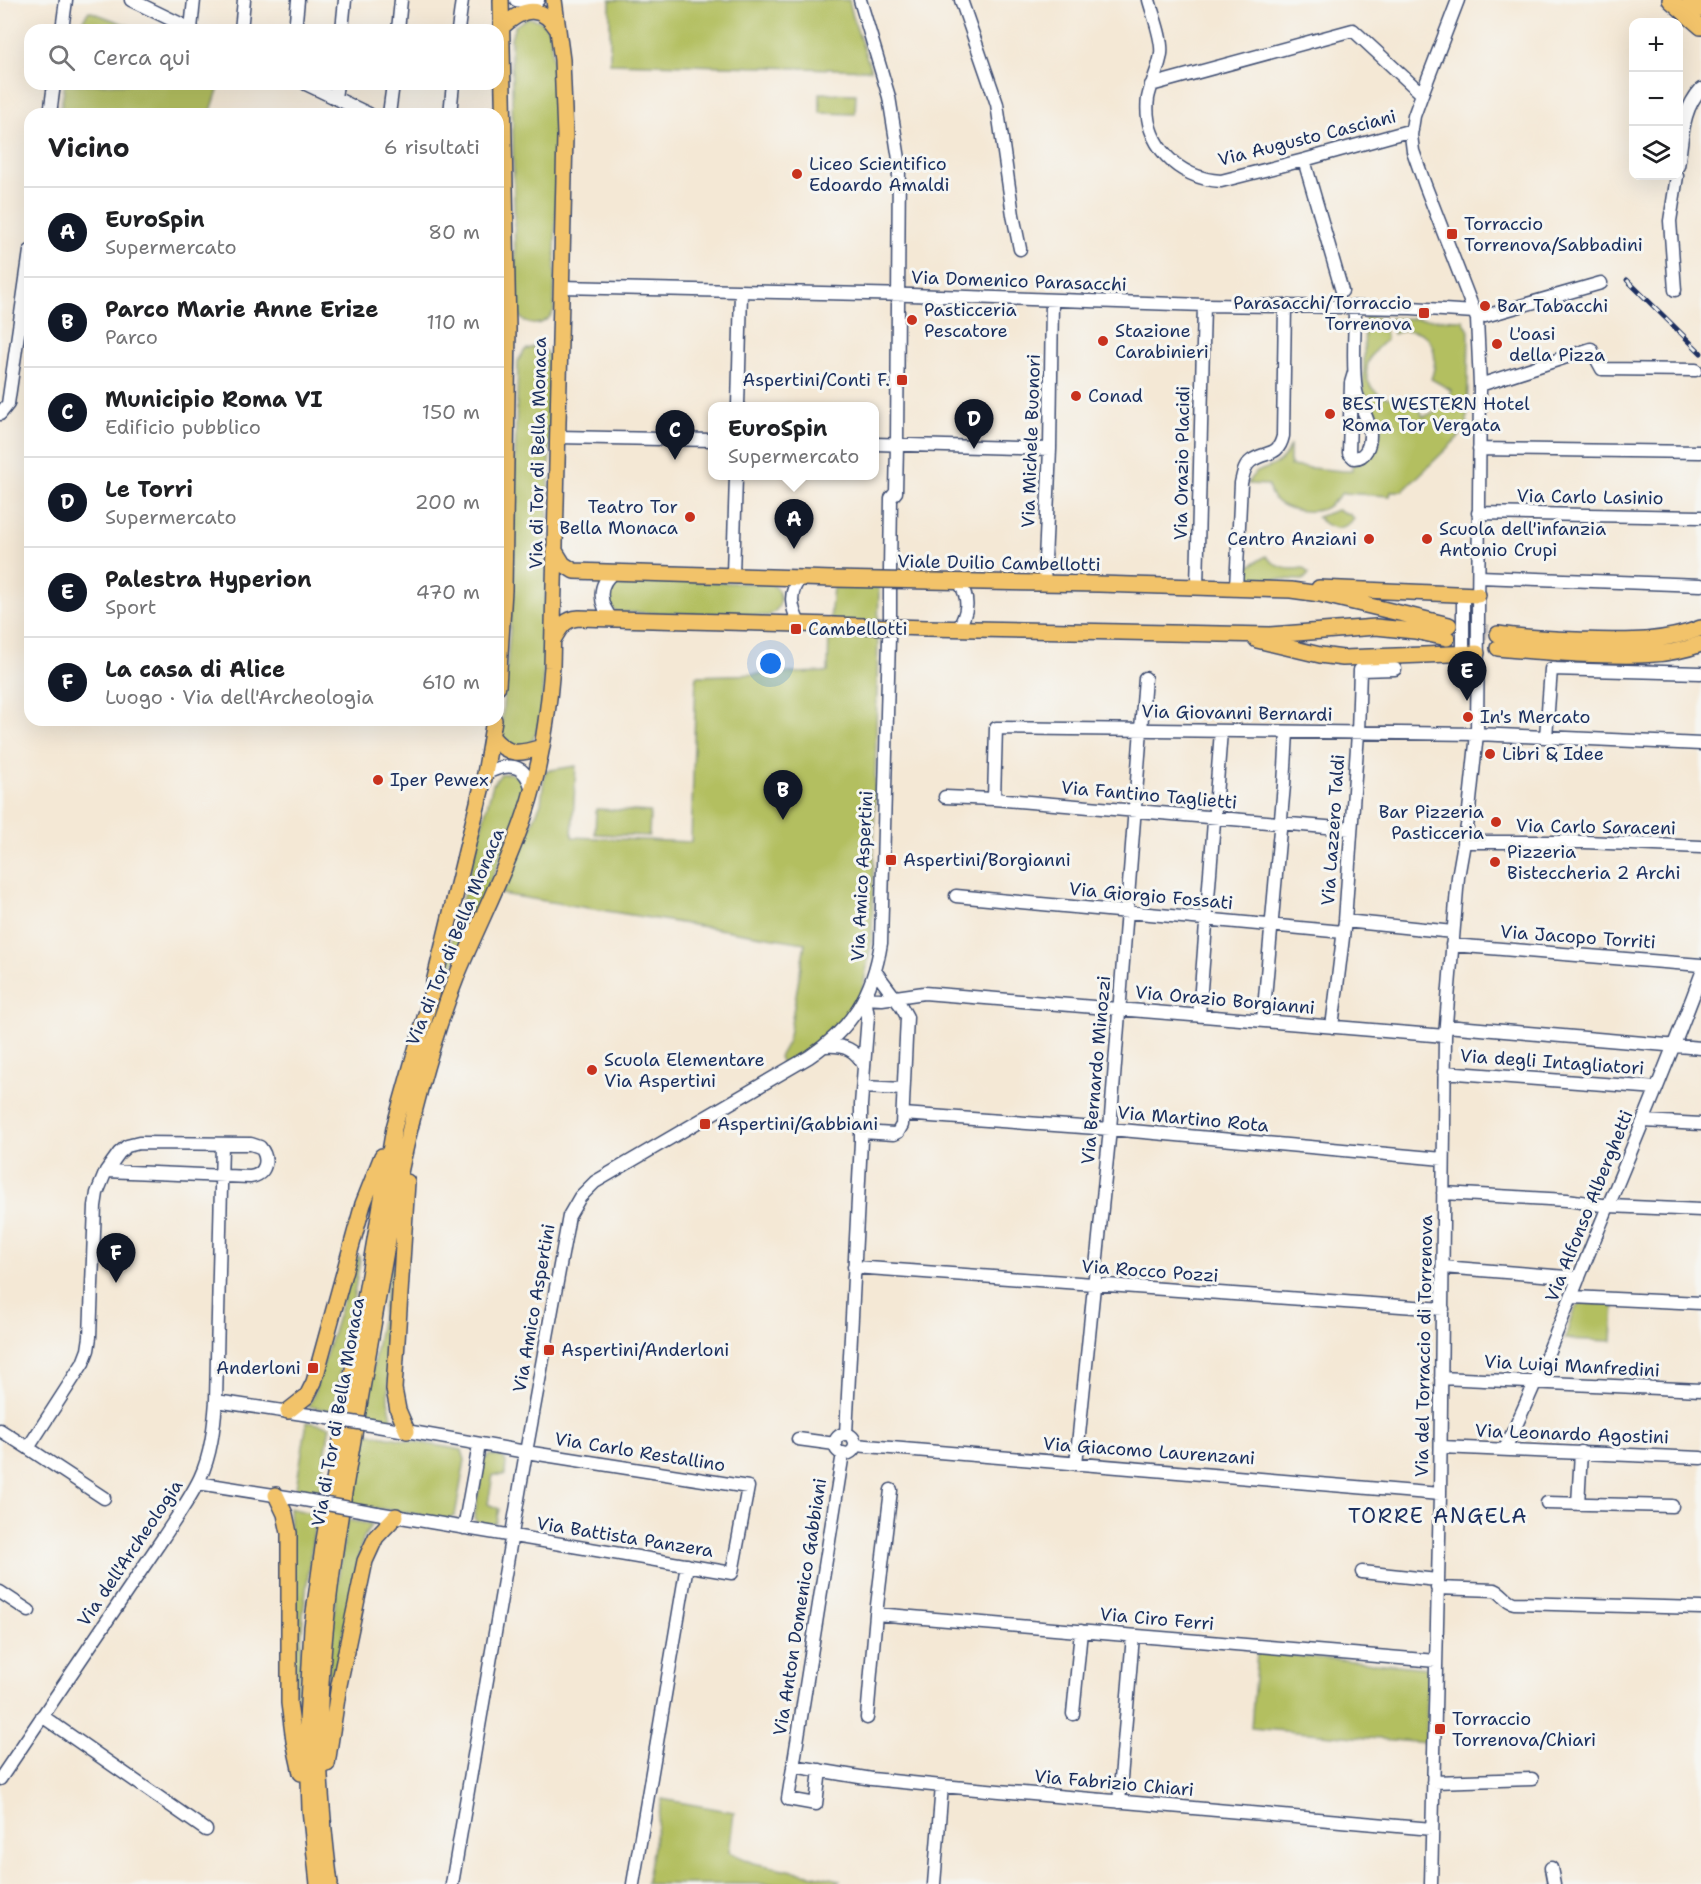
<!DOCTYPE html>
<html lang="it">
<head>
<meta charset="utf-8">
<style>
  :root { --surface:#fff; --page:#f6f6f6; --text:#202124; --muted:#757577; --line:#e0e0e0; --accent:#111827 }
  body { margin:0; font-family:"Shantell Sans",sans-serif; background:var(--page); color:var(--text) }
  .controls { position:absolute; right:18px; top:18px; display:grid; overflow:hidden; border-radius:12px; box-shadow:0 6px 24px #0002 }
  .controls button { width:54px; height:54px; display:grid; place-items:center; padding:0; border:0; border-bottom:2px solid var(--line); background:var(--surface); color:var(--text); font:30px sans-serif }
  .you { position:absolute; left:771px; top:664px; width:21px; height:21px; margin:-15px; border:4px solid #fff; border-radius:50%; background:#1a73e8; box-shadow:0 0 0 9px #1a73e833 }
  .badge { display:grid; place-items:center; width:39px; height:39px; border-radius:50%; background:var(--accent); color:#fff; font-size:20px; font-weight:700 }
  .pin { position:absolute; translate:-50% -50px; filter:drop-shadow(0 2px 3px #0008) }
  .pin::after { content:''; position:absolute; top:32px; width:21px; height:18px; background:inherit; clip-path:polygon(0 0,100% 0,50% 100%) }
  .popup { position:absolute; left:708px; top:402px; width:171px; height:78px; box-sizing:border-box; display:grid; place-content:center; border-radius:12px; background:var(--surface); filter:drop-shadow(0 2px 4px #0005); font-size:20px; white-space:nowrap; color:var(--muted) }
  .popup b { font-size:22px; color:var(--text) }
  .popup::after { content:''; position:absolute; left:50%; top:100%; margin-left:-12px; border:12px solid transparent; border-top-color:var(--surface) }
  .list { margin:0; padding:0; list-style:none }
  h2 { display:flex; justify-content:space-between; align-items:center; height:78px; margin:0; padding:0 24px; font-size:26px }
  h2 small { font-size:20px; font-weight:400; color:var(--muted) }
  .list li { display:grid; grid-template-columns:39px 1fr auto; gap:18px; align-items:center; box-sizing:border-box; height:90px; padding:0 24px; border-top:2px solid var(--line) }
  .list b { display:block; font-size:22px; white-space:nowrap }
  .list p { margin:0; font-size:20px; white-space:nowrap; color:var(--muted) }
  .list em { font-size:20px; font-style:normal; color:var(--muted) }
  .icon { flex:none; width:33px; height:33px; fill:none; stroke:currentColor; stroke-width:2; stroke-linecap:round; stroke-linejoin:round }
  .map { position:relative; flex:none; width:1701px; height:1884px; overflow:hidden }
  .search { position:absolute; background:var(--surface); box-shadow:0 6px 24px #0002; left:24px; top:24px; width:480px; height:66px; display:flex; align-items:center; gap:15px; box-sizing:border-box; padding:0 21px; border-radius:18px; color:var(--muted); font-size:22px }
  .panel { position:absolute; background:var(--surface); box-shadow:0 6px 24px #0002; left:24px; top:108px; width:480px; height:618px; border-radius:18px }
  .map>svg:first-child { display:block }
  .green { fill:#b3bf61; stroke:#677760; stroke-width:1.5 }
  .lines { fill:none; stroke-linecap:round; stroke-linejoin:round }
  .major-tunnel { stroke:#c9c3bd; stroke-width:15; stroke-dasharray:15 8; stroke-linecap:butt }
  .minor-casing { stroke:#3c4b70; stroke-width:15 }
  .major-casing { stroke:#3c4b70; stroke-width:18 }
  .minor { stroke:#fff; stroke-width:12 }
  .major { stroke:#f2c36a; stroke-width:15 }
  .rail-casing { stroke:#1b2f5e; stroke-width:5 }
  .rail { stroke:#f6f6f2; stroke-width:3; stroke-dasharray:9; stroke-linecap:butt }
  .minor-bridge-casing { stroke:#3c4b70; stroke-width:15; stroke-linecap:butt }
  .major-bridge-casing { stroke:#3c4b70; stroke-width:18; stroke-linecap:butt }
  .minor-bridge { stroke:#fff; stroke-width:12 }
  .major-bridge { stroke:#f2c36a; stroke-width:15 }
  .poi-dot { fill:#c8321e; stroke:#f6f6f2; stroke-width:2 }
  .labels { text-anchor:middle; stroke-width:6; stroke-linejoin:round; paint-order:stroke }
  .street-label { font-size:18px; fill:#1b2f5e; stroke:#f6f6f2 }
  .poi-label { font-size:18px; fill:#1b2f5e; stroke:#f6f6f2; text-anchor:start }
  .quarter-label { font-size:21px; letter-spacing:1.5px; fill:#1b2f5e; stroke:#f6f6f2 }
</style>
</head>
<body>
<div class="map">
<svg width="1701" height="1884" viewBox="0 0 1701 1884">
  <rect width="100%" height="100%" fill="#f6f6f2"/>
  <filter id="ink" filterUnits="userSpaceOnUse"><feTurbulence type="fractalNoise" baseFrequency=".0167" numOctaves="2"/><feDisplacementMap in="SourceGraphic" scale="12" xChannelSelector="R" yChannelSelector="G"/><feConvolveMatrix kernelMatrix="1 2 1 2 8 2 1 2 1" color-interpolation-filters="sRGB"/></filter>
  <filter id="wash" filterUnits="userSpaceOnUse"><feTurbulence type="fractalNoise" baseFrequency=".008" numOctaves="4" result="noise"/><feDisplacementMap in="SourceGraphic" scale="24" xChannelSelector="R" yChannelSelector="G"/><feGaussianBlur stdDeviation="1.35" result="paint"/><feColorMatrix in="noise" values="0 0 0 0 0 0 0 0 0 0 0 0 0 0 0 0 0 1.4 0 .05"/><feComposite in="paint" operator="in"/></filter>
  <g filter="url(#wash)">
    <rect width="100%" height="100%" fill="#f4e8d5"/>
    <path class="green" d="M610 0H849L854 21 871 70 610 63Z
      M89 11 140 30H76Z
      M527 18C539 19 544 22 550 32L558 115 554 310C546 329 522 329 516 309L511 38 515 26Z
      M65 84H220L210 114H60Z
      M820 93 856 94 855 114 820 113Z
      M1365 317 1384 318 1386 340C1380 345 1373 351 1370 358 1356 387 1387 408 1414 395L1423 417C1437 411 1448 405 1451 390L1431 379C1442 349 1428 321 1393 334L1390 318 1463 320 1469 331 1467 429 1403 491H1391L1390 496 1342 493C1336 499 1331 506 1323 509 1306 515 1269 509 1269 485L1248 484C1253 468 1267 471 1279 462 1285 457 1287 452 1290 445V466L1343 471H1352V465L1362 462 1372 446 1378 447 1381 427 1378 415 1363 391Z
      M534 347 546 351 552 363 544 658C543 679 544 732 528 745L514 747 503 738 501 730 510 629 518 361 525 350Z
      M1337 510 1349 514 1354 519C1341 533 1329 529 1317 517Z
      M1266 556C1278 568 1286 571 1303 568L1309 574 1303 580 1245 578 1246 568Z
      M618 579 772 584C785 595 782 609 768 616L618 612C602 605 603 587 618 579Z
      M833 587 879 588 872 941 861 997 838 1025 806 1052 783 1065 779 1057 788 1041 805 943 501 894 541 803 545 771 576 766 572 837 691 842 696 676 828 672 829 632Z
      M509 773C517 775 524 780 524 788 524 801 516 817 512 829 494 877 473 923 451 970L444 968 493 784 501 774Z
      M596 809 650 812 649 836 595 834Z
      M359 1256 360 1261 333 1411 307 1406 312 1400 356 1258Z
      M391 1263 394 1268 388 1400 393 1421 364 1417Z
      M1581 1303 1614 1304 1612 1341 1564 1339C1571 1328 1569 1311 1581 1303Z
      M307 1422 330 1426 318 1498 295 1494Z
      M361 1432 462 1450 465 1460 455 1516 446 1519 350 1504Z
      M490 1455 503 1457 506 1462 505 1475H493L488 1504 499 1509 496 1522 491 1525 478 1523 474 1518 484 1460Z
      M289 1508 316 1514 303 1615 298 1709 296 1713Z
      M347 1520 372 1524 364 1537 361 1546 328 1709V1674L336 1592Z
      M1257 1652 1428 1668 1426 1743 1251 1728Z
      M662 1799 734 1812 729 1852 753 1863 840 1880 836 1884H646Z"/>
  </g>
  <g filter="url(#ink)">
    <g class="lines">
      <path class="major-tunnel" d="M1451 625 1498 634
        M1447 638 1498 648"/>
      <g class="minor-casing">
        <path id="minor" d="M131 0 193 30
          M516 0 528 2 538 0
          M860 0 889 97 899 159 897 445 896 492 891 498 890 571
          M961 0 997 104 1013 215 1020 249
          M1149 0C1153 15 1163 40 1161 54 1159 69 1151 83 1148 98 1142 143 1178 179 1221 181L1304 160 1412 130
          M191 29 194 0
          M62 30 66 0
          M241 30 244 0
          M295 30 298 0
          M342 30 345 0
          M398 30 401 0
          M458 30 462 0
          M306 84 369 114
          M1151 85 1353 30 1422 94
          M335 98 337 84
          M50 114 54 84
          M389 114 393 84
          M450 114 453 84
          M1304 160 1342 291
          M1678 166C1683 138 1681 111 1701 89
          M561 287 911 295 1204 305 1411 308 1475 312 1485 316 1601 283
          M1675 290 1670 221 1677 176
          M1354 373 1351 383 1349 453 1354 458C1366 458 1370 445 1370 435 1370 418 1359 406 1356 391 1352 364 1355 335 1355 307
          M1480 385 1591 349 1602 369 1696 370
          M738 406 741 292
          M0 414 8 404 30 251
          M558 437 713 440
          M875 444 1050 449
          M1479 449 1701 452
          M1478 513 1701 517
          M733 575 736 476
          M1479 577 1701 585
          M1044 583 1050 449 1052 301
          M1197 587 1204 305
          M1236 588 1241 483C1243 475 1244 466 1251 461 1266 450 1278 458 1283 436L1285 306
          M1463 594V653
          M613 620C599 605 596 584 615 572
          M890 620V589
          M799 623C791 607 788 592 801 577
          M958 629C968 612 970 599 959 582
          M1546 737 1551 669 1701 673
          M485 774C507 762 526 762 532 791
          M945 797 994 799 1350 829
          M994 799 996 728 1477 734 1701 744
          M1463 842H1585L1701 847
          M956 896 1343 932
          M1345 921 1453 932
          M1452 945 1701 965
          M1199 1015 1221 731
          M1263 1020 1284 785 1287 732
          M1446 1026 1701 1048
          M1332 1027 1345 921 1358 733 1360 670 1395 669
          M826 1046C844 1045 856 1049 864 1066
          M1444 1072 1657 1088
          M863 1087 903 1089
          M903 1114 1110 1129 1443 1159
          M1644 1121 1701 1124
          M862 1132 894 1134 898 1132 902 1125 907 1017 901 1006 875 971
          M1443 1193 1567 1200 1609 1206 1701 1210
          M854 1267 1443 1309
          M1443 1267 1579 1278
          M1572 1297 1701 1303
          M1441 1378 1701 1390
          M216 1401 316 1416
          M0 1430 28 1448 83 1363 88 1350 90 1337 95 1206 97 1193 106 1171 119 1153 127 1146 139 1143 251 1144 260 1147C270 1159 266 1175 250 1177L106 1171
          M846 1434 861 1141V1105L868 1016 865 998 882 999 924 993 1445 1036
          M835 1444a10 10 0 1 1 20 0a10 10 0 1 1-20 0Z
          M798 1439 835 1444
          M855 1445 1440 1494
          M1441 1447 1701 1458
          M28 1448 104 1498
          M1505 1449C1532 1392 1556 1335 1579 1277 1620 1176 1663 1077 1701 975
          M1076 1464 1110 1129 1145 678
          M198 1483 299 1499
          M1547 1503 1672 1506
          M1578 1504 1581 1452
          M377 1513 732 1573 748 1487 526 1452 389 1428
          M464 1528 479 1445
          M1362 1572 1437 1580
          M1437 1588 1495 1590C1503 1593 1505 1601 1514 1603L1701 1608
          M0 1592 29 1611
          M876 1614 1436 1661
          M1073 1714 1081 1631
          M42 1716 206 1830
          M867 1718 876 1614 891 1490
          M793 1766 872 1779 942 1786 1432 1829
          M820 1770 816 1804 788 1799 843 1453
          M0 1779 163 1538C176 1518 190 1499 200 1478 211 1455 214 1427 216 1401L222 1144
          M1433 1782 1532 1779
          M1119 1802 1133 1636
          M1551 1868 1554 1884
          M452 1884 526 1452 569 1216 580 1197 595 1182 809 1057C852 1028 873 994 881 943L889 638
          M633 1884 687 1565
          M934 1884 942 1786
          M1431 1884 1440 1494 1445 1036 1458 877 1468 820 1477 734 1480 385 1477 319 1425 185 1413 151 1411 135 1414 116 1422 94 1458 0"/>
      </g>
      <g class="major-casing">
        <path id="major" d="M1670 0 1701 27
          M1690 0 1701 9
          M502 27C524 7 541 4 558 30
          M555 551 563 564 574 571 833 579
          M929 581 1099 584 1291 590 1320 594 1449 625
          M1319 588 1478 595
          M927 628 1270 635 1376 627 1415 631 1447 638
          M1498 634C1524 638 1551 639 1577 640 1620 641 1660 644 1701 628
          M553 640C560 628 564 619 579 618L833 625
          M1257 640 1320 655 1343 658 1477 653
          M1498 648C1524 651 1550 652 1577 654 1618 655 1662 659 1701 644
          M498 686 504 590 508 329 501 0
          M492 737C509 757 519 754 542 747
          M407 1182 394 1389 398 1410 407 1431
          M288 1411 307 1396 314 1382 363 1204 382 1156
          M276 1495 285 1514 289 1533V1703L294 1741 301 1773
          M327 1764 339 1685 365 1561 376 1537 396 1516
          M318 1884 310 1809 307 1722 312 1627 324 1540 394 1128 428 1007 485 774 494 720
          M330 1884C324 1836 319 1787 319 1739 320 1640 335 1543 352 1446 367 1358 383 1270 398 1182 413 1110 431 1041 458 973 480 920 507 869 525 814 541 767 548 717 552 667L565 136 562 60 554 0"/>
      </g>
      <use href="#minor" class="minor"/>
      <use href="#major" class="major"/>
      <g class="rail-casing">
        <path id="rail" d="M1627 280 1701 353"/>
      </g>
      <use href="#rail" class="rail"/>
      <g class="minor-bridge-casing">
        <path id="minor-bridge" d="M316 1416 389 1428
          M299 1499 377 1513"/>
      </g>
      <g class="major-bridge-casing">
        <path id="major-bridge" d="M833 579 929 581
          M833 625 927 628"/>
      </g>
      <use href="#minor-bridge" class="minor-bridge"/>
      <use href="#major-bridge" class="major-bridge"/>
    </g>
  </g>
  <g class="poi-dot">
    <circle cx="797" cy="174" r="6"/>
    <rect x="1446" y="228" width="12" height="12" rx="3"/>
    <circle cx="1485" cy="306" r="6"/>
    <rect x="1418" y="307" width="12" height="12" rx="3"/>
    <circle cx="912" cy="320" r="6"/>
    <circle cx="1103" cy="341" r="6"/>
    <circle cx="1497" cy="344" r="6"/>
    <rect x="896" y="374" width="12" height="12" rx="3"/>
    <circle cx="1076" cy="396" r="6"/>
    <circle cx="1330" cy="414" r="6"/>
    <circle cx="690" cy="517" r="6"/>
    <circle cx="1369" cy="539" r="6"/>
    <circle cx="1427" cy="539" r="6"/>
    <rect x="790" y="623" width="12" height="12" rx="3"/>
    <circle cx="1468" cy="717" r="6"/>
    <circle cx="1490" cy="754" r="6"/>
    <circle cx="378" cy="780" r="6"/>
    <circle cx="1496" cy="822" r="6"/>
    <rect x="885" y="854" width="12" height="12" rx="3"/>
    <circle cx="1495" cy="862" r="6"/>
    <circle cx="592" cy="1070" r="6"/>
    <rect x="699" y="1118" width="12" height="12" rx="3"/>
    <rect x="543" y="1344" width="12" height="12" rx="3"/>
    <rect x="307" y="1362" width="12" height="12" rx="3"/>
    <rect x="1434" y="1723" width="12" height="12" rx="3"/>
  </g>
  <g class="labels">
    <g class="street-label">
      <text transform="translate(1307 138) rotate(-14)" y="6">Via Augusto Casciani</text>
      <text transform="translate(1019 281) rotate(2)" y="6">Via Domenico Parasacchi</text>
      <text transform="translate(1031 441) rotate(-88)" y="6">Via Michele Buonori</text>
      <text transform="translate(538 453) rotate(-89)" y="6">Via di Tor di Bella Monaca</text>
      <text transform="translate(1182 463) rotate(-89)" y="6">Via Orazio Placidi</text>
      <text transform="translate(1590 497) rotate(1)" y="6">Via Carlo Lasinio</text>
      <text transform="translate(999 563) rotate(1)" y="6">Viale Duilio Cambellotti</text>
      <text transform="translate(1237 713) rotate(1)" y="6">Via Giovanni Bernardi</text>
      <text transform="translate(1149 795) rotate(5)" y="6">Via Fantino Taglietti</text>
      <text transform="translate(1596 827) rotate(1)" y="6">Via Carlo Saraceni</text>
      <text transform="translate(1333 830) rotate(-86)" y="6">Via Lazzero Taldi</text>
      <text transform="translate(862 876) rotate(-87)" y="6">Via Amico Aspertini</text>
      <text transform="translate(1151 896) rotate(5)" y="6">Via Giorgio Fossati</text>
      <text transform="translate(455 937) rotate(-68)" y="6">Via di Tor di Bella Monaca</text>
      <text transform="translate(1578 937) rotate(4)" y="6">Via Jacopo Torriti</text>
      <text transform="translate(1225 1000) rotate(5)" y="6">Via Orazio Borgianni</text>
      <text transform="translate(1552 1062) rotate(4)" y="6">Via degli Intagliatori</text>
      <text transform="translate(1096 1070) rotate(-85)" y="6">Via Bernardo Minozzi</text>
      <text transform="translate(1193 1119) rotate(5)" y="6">Via Martino Rota</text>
      <text transform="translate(1589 1206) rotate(-68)" y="6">Via Alfonso Alberghetti</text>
      <text transform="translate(1150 1271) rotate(4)" y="6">Via Rocco Pozzi</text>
      <text transform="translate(534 1308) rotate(-80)" y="6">Via Amico Aspertini</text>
      <text transform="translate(1424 1346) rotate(-89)" y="6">Via del Torraccio di Torrenova</text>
      <text transform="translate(1572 1366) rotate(3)" y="6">Via Luigi Manfredini</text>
      <text transform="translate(338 1412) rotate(-80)" y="6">Via di Tor di Bella Monaca</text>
      <text transform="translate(1572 1434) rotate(2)" y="6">Via Leonardo Agostini</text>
      <text transform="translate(1149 1451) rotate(4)" y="6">Via Giacomo Laurenzani</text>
      <text transform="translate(640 1452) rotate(9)" y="6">Via Carlo Restallino</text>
      <text transform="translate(625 1537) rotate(9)" y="6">Via Battista Panzera</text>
      <text transform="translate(130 1553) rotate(-56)" y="6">Via dell'Archeologia</text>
      <text transform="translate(800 1607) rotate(-81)" y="6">Via Anton Domenico Gabbiani</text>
      <text transform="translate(1157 1619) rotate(5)" y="6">Via Ciro Ferri</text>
      <text transform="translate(1114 1783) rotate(5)" y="6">Via Fabrizio Chiari</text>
    </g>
    <g class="poi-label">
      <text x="809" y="170">Liceo Scientifico<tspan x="809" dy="21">Edoardo Amaldi</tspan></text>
      <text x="1464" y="230">Torraccio<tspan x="1464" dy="21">Torrenova/Sabbadini</tspan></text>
      <text x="1412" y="309" text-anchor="end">Parasacchi/Torraccio<tspan x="1412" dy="21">Torrenova</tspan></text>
      <text x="1497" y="312">Bar Tabacchi</text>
      <text x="924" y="316">Pasticceria<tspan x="924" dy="21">Pescatore</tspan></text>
      <text x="1115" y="337">Stazione<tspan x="1115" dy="21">Carabinieri</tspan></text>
      <text x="1509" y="340">L'oasi<tspan x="1509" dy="21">della Pizza</tspan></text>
      <text x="890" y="386" text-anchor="end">Aspertini/Conti F.</text>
      <text x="1088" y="402">Conad</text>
      <text x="1342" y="410">BEST WESTERN Hotel<tspan x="1342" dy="21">Roma Tor Vergata</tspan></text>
      <text x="678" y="513" text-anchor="end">Teatro Tor<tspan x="678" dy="21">Bella Monaca</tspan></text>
      <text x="1439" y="535">Scuola dell'infanzia<tspan x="1439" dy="21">Antonio Crupi</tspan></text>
      <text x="1357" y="545" text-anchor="end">Centro Anziani</text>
      <text x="808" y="635">Cambellotti</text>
      <text x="1480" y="723">In's Mercato</text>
      <text x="1502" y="760">Libri &amp; Idee</text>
      <text x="390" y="786">Iper Pewex</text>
      <text x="1484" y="818" text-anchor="end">Bar Pizzeria<tspan x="1484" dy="21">Pasticceria</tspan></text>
      <text x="1507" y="858">Pizzeria<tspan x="1507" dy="21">Bisteccheria 2 Archi</tspan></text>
      <text x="903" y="866">Aspertini/Borgianni</text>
      <text x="604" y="1066">Scuola Elementare<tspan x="604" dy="21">Via Aspertini</tspan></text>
      <text x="717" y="1130">Aspertini/Gabbiani</text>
      <text x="561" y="1356">Aspertini/Anderloni</text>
      <text x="301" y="1374" text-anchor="end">Anderloni</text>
      <text x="1452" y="1725">Torraccio<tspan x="1452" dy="21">Torrenova/Chiari</tspan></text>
    </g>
    <g class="quarter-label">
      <text x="1438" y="1523">TORRE ANGELA</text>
    </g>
  </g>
</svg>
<div class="controls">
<button>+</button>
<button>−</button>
<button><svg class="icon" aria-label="layers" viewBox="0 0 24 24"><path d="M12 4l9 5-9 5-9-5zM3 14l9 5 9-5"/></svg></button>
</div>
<div class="you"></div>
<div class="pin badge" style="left:794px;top:549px">A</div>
<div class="popup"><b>EuroSpin</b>Supermercato</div>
<div class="pin badge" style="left:783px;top:820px">B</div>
<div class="pin badge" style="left:675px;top:460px">C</div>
<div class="pin badge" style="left:974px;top:449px">D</div>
<div class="pin badge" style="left:1467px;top:701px">E</div>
<div class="pin badge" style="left:116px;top:1283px">F</div>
<div class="search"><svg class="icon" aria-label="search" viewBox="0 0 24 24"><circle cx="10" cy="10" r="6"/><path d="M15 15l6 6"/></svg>Cerca qui</div>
<section class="panel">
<h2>Vicino<small>6 risultati</small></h2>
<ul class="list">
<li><span class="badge">A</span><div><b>EuroSpin</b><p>Supermercato</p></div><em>80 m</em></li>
<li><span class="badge">B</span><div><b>Parco Marie Anne Erize</b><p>Parco</p></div><em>110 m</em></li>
<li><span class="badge">C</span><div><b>Municipio Roma VI</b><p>Edificio pubblico</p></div><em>150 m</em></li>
<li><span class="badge">D</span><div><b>Le Torri</b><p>Supermercato</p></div><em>200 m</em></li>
<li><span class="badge">E</span><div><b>Palestra Hyperion</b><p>Sport</p></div><em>470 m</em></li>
<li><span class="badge">F</span><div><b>La casa di Alice</b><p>Luogo · Via dell'Archeologia</p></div><em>610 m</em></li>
</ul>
</section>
</div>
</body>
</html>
